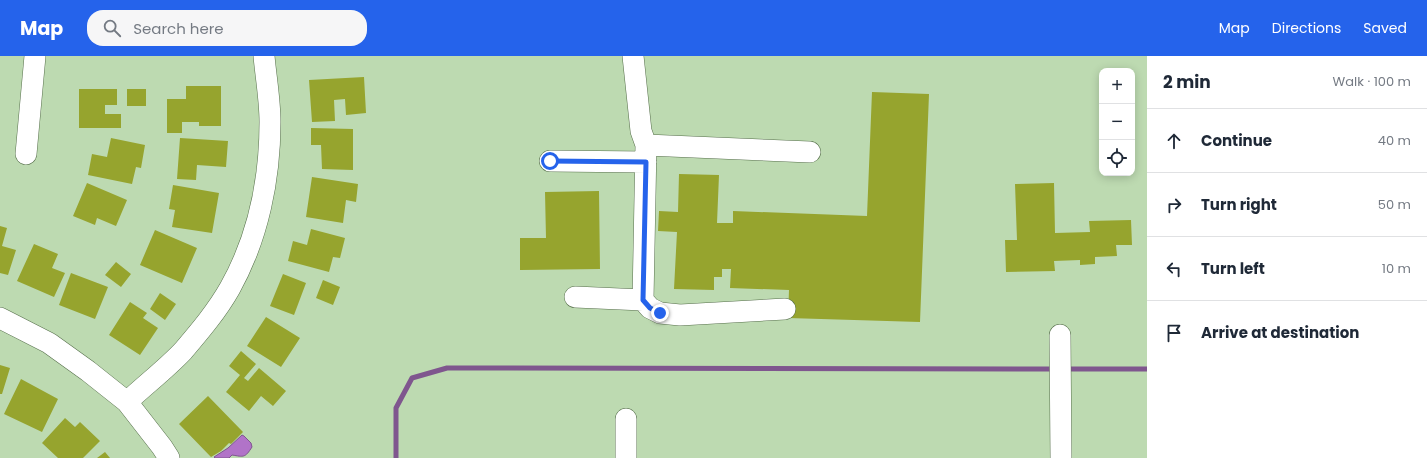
<!DOCTYPE html>
<html lang="en">
<head>
<meta charset="utf-8">
<style>
  :root { --surface:#fff; --page:#f6f6f7; --text:#1f2937; --muted:#747a83; --line:#e0e1e3; --accent:#2563eb }
  body { margin:0; font-family:Poppins,sans-serif; background:var(--page); color:var(--text) }
  .controls { position:absolute; right:12px; top:12px; display:grid; overflow:hidden; border-radius:8px; box-shadow:0 2px 10px #0003 }
  .controls button { width:36px; height:36px; display:grid; place-items:center; padding:0; border:0; border-bottom:1px solid var(--line); background:var(--surface); color:var(--text); font:20px sans-serif }
  .stop { position:absolute; width:12px; height:12px; margin:-9px; border:3px solid #2563eb; border-radius:50%; background:#fff }
  .stop.end { background:#2563eb; border-color:#fff; box-shadow:0 1px 4px #0008 }
  .list { margin:0; padding:0; list-style:none }
  h2 { display:flex; justify-content:space-between; align-items:center; height:52px; margin:0; padding:0 16px; font-size:17px }
  h2 small { font-size:13px; font-weight:400; color:var(--muted) }
  .list li { display:grid; grid-template-columns:26px 1fr auto; gap:12px; align-items:center; box-sizing:border-box; height:64px; padding:0 16px; border-top:1px solid var(--line) }
  .list b { display:block; font-size:15px; white-space:nowrap }
  .list em { font-size:13px; font-style:normal; color:var(--muted) }
  .icon { flex:none; width:22px; height:22px; fill:none; stroke:currentColor; stroke-width:2; stroke-linecap:round; stroke-linejoin:round }
  .map { position:relative; flex:none; width:1147px; height:402px; overflow:hidden }
  header { display:flex; align-items:center; gap:24px; box-sizing:border-box; height:56px; padding:0 20px; background:var(--accent); color:#fff }
  header strong { font-size:19px }
  nav { display:flex; gap:22px; margin-inline-start:auto; font-size:14px }
  .search { width:280px; height:36px; background:var(--page); display:flex; align-items:center; gap:10px; box-sizing:border-box; padding:0 14px; border-radius:16px; color:var(--muted); font-size:15px }
  main { display:flex }
  aside { flex:1; background:var(--surface) }
  .map>svg:first-child { display:block }
  .water { fill:#b173c8; stroke:#7f568e }
  .lines { fill:none; stroke-linecap:round; stroke-linejoin:round }
  .stream { stroke:#7f568e; stroke-width:5 }
  .building { fill:#96a42e }
  .minor-casing { stroke:#566f4b; stroke-width:22 }
  .minor { stroke:#fff; stroke-width:21 }
  .route { stroke:#2563eb; stroke-width:5 }
</style>
</head>
<body>
<header>
<strong>Map</strong>
<div class="search"><svg class="icon" aria-label="search" viewBox="0 0 24 24"><circle cx="10" cy="10" r="6"/><path d="M15 15l6 6"/></svg>Search here</div>
<nav><a>Map</a><a>Directions</a><a>Saved</a></nav>
</header>
<main>
<div class="map">
<svg width="1147" height="402" viewBox="0 0 1147 402">
  <rect width="100%" height="100%" fill="#bddab1"/>
  <path class="water" d="M242 379 244 380 251 387 252 391C245 402 244 401 232 399L229 402H215L214 401 228 392Z"/>
  <g class="lines">
    <path class="stream" d="M1066 313H1147
      M396 402V352L412 322 447 312 1056 313"/>
  </g>
  <path class="building" d="M364 21 366 57 346 59 345 43 334 44 335 65 312 66 309 24Z
    M186 30H221V70H199V66H182V77H167V43H186Z
    M79 33H117V49H105V58H121V72H79Z
    M127 33H146V50H127Z
    M872 36 929 38 920 266 788 262 789 234 730 232 731 213H722V221H714V234L674 233 677 176 658 175 659 155 678 156 679 118 719 119 717 167H733V155L867 160Z
    M311 72 353 73V114L322 113 321 89H311Z
    M111 82 145 89 141 112 136 111 132 128 88 119 92 98 107 101Z
    M180 82 228 85 226 111 197 109 196 124 177 123Z
    M312 121 358 128 356 146 346 144 343 167 306 161Z
    M87 127 127 144 116 170 97 162 95 169 73 160Z
    M1054 127 1055 177 1090 176 1089 165 1131 164 1132 189H1116L1117 200 1095 201V208L1080 209V204L1054 205 1055 215 1006 216 1005 184H1017L1015 128Z
    M173 129 219 137 212 177 172 171 175 154 169 153Z
    M599 135 600 213 520 214V182H546L545 136Z
    M0 170 7 172 2 190 16 194 8 219 0 217Z
    M311 173 345 182 340 202 333 201 329 216 288 205 293 185 307 189Z
    M155 174 197 192 182 227 140 209Z
    M34 188 58 198 52 212 65 217 54 241 17 225Z
    M116 206 131 218 121 231 105 219Z
    M71 217 108 231 95 263 59 249Z
    M283 218 306 227 294 259 270 250Z
    M323 224 340 231 333 249 316 242Z
    M160 237 176 248 165 264 150 253Z
    M130 246 147 257 143 262 158 272 140 299 109 279Z
    M266 261 300 282 281 311 247 290Z
    M241 295 256 308 244 322 248 325 259 312 286 335 273 350 261 340 249 355 226 336 240 319 229 310Z
    M0 309 10 312 2 338H0Z
    M21 323 58 343 42 376 4 358Z
    M208 340 243 376 231 388 229 387 221 395 211 401 179 368Z
    M65 362 75 371 80 366 100 385 83 402H58L42 387Z
    M105 396 110 402H97Z"/>
  <g class="lines">
    <g class="minor-casing">
      <path id="minor" d="M633 0 641 75 646 89 810 96
        M646 89 643 244 650 252 660 257 680 259 785 253
        M26 98 35 0
        M550 105 646 106
        M575 241 643 244
        M0 262 49 287 88 315 127 346 162 391 169 402
        M1060 279 1061 402
        M127 346C145 329 166 313 183 295 200 275 217 255 230 232 258 182 270 123 270 66 270 44 266 22 264 0
        M626 363V402"/>
    </g>
    <use href="#minor" class="minor"/>
  </g>
  <g class="lines">
    <path class="route" d="M550 105 646 106 643 244 650 252 660 257"/>
  </g>
</svg>
<div class="controls">
<button>+</button>
<button>−</button>
<button><svg class="icon" aria-label="locate" viewBox="0 0 24 24"><circle cx="12" cy="12" r="6"/><path d="M12 2v4M12 18v4M2 12h4M18 12h4"/></svg></button>
</div>
<div class="stop" style="left:550px;top:105px"></div>
<div class="stop end" style="left:660px;top:257px"></div>
</div>
<aside>
<h2>2 min<small>Walk · 100 m</small></h2>
<ul class="list">
<li><svg class="icon" aria-label="ahead" viewBox="0 0 24 24"><path d="M12 20V5M6 11l6-6 6 6"/></svg><div><b>Continue</b></div><em>40 m</em></li>
<li><svg class="icon" aria-label="right" viewBox="0 0 24 24"><path d="M7 20v-9h11M14 6l5 5-5 5"/></svg><div><b>Turn right</b></div><em>50 m</em></li>
<li><svg class="icon" aria-label="left" viewBox="0 0 24 24"><path d="M17 20v-9H6M10 6l-5 5 5 5"/></svg><div><b>Turn left</b></div><em>10 m</em></li>
<li><svg class="icon" aria-label="arrive" viewBox="0 0 24 24"><path d="M6 21V4h12l-3 4 3 4H6"/></svg><div><b>Arrive at destination</b></div></li>
</ul>
</aside>
</main>
</body>
</html>
